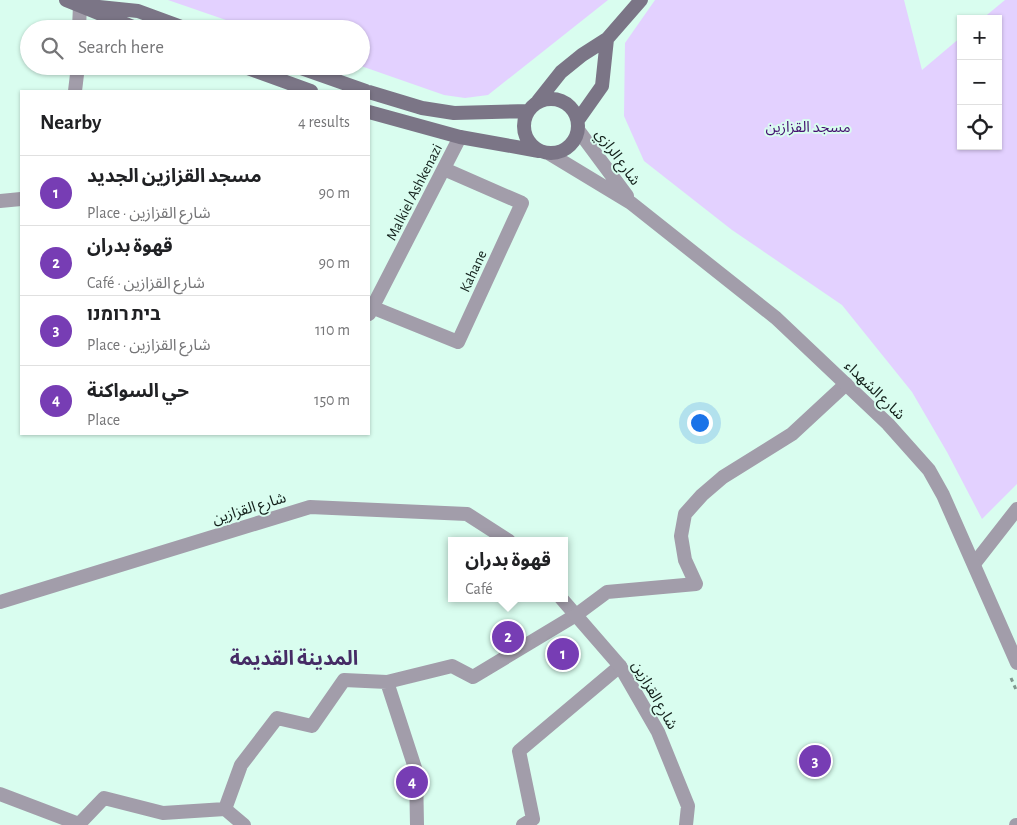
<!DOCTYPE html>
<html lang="en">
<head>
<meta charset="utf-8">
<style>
  :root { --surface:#fff; --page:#f6f6f6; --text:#202124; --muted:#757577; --line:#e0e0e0; --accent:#773db4 }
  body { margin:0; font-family:"Alegreya Sans","Noto Sans Arabic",Heebo,sans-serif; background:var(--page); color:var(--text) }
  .controls { position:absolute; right:15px; top:15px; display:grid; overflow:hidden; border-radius:0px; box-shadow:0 1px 4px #0004 }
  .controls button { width:45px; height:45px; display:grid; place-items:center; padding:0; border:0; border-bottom:1px solid var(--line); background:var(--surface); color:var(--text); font:25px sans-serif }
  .you { position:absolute; left:699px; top:422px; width:18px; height:18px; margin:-12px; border:4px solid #fff; border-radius:50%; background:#1a73e8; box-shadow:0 0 0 8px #1a73e833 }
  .badge { display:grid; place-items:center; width:32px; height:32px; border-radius:50%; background:var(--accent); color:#fff; font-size:16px; font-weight:700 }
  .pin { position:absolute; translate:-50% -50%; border:2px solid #fff; box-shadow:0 1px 5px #0006 }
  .popup { position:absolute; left:448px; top:537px; width:120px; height:65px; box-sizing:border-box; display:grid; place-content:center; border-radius:0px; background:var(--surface); filter:drop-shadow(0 1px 4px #0005); font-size:16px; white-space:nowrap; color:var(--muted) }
  .popup b { font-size:19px; color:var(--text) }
  .popup::after { content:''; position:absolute; left:50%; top:100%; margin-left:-10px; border:10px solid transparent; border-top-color:var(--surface) }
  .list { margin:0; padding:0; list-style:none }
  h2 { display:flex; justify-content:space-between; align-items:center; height:65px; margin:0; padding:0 20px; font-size:21px }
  h2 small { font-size:16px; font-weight:400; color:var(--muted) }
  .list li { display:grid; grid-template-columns:32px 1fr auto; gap:15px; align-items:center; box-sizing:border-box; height:70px; padding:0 20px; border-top:1px solid var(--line) }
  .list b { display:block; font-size:19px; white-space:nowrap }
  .list p { margin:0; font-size:16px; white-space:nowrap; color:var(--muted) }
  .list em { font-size:16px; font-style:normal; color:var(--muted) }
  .icon { flex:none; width:28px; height:28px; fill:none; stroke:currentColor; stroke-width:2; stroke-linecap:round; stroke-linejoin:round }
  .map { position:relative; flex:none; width:1017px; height:825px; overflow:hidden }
  .search { position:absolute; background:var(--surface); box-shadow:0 1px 4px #0004; left:20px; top:20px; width:350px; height:55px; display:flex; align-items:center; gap:12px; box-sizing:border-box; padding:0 18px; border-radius:28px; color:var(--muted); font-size:19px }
  .panel { position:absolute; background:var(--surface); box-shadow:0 1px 4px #0004; left:20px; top:90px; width:350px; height:345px; border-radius:0px }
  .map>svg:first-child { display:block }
  .green { fill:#e3d1ff }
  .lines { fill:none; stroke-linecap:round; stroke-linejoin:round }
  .path { stroke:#7f998f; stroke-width:3; stroke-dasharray:4 4; stroke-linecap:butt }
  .pedestrian { stroke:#a29daa; stroke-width:14 }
  .minor { stroke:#a29daa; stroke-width:14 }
  .tertiary { stroke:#a29daa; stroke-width:14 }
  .secondary { stroke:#7b7586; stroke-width:14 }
  .labels { text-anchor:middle; stroke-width:4; stroke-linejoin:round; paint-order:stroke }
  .park-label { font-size:15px; fill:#441270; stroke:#d9fdef }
  .street-label { font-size:15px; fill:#111e19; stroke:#d9fdef }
  .district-label { font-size:20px; font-weight:bold; fill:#452b65; stroke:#d9fdef }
</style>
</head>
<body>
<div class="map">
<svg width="1017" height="825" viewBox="0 0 1017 825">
  <rect width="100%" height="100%" fill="#d9fdef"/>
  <path class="green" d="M168 0H608L488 95 465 98 444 95 361 66V29H252Z
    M655 0H904L922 70 961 37V146H998V19H982L1005 0H1017V484L982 519 947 452 912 392 842 305 732 230 644 161 624 116 625 43Z"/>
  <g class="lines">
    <path class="path" d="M1011 678 1017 692"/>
    <path class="pedestrian" d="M0 794 79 824 104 798 163 813 225 809 244 825
      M225 809 241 765 277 718 312 726 344 680 387 682
      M417 825 416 771 387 682 452 666 473 677 576 615
      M523 825 533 819 519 751 620 666"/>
    <path class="minor" d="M79 29 80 5
      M75 91 78 66
      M369 306 458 342 522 203 444 169
      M369 314 460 137
      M974 564 1017 509
      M561 598 620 666 658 732 688 806 686 825
      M0 602 310 507 467 514 509 541
      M576 615 607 592 696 584 685 560 681 536 685 514 702 495 723 477 792 434 846 384
      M1016 825H1017"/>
    <path class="tertiary" d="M578 130 627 196
      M550 154 631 203 776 318 888 424 929 470 943 495 1017 663
      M0 201 21 199"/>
    <path class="secondary" d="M66 0 138 29
      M80 5 138 11 187 29
      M242 66 311 91
      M295 66 366 91
      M369 92 422 108 454 113 528 111
      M524 126a27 27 0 1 1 54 0a27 27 0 1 1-54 0Z
      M538 101 561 72 582 55 607 39 641 0
      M369 112 460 137 539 151
      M578 120 602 86 607 39"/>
  </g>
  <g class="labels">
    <g class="park-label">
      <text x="808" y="132">مسجد القزازين</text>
    </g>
    <g class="street-label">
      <text transform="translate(618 157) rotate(54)" y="5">شارع الرازي</text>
      <text transform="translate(414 192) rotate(-63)" y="5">Malkiel Ashkenazi</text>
      <text transform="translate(473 271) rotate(-65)" y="5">Kahane</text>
      <text transform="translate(875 390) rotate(44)" y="5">شارع الشهداء</text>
      <text transform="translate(249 508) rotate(-17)" y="5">شارع القزازين</text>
      <text transform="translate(655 695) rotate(60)" y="5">شارع القزازين</text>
    </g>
    <g class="district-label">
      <text x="294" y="665">المدينة القديمة</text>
    </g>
  </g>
</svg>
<div class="controls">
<button>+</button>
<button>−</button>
<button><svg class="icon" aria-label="locate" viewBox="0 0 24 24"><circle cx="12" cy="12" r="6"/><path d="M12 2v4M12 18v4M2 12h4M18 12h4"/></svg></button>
</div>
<div class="you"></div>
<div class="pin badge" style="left:563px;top:654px">1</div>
<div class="pin badge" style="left:508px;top:637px">2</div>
<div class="popup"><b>قهوة بدران</b>Café</div>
<div class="pin badge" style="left:815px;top:761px">3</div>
<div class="pin badge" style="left:412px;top:782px">4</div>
<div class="search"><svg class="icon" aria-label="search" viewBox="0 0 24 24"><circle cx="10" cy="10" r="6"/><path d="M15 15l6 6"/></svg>Search here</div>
<section class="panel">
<h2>Nearby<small>4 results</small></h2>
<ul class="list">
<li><span class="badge">1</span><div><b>مسجد القزازين الجديد</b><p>Place · شارع القزازين</p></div><em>90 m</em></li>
<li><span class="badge">2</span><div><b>قهوة بدران</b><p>Café · شارع القزازين</p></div><em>90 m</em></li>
<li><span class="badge">3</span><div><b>בית רומנו</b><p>Place · شارع القزازين</p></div><em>110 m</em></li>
<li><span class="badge">4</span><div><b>حي السواكنة</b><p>Place</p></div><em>150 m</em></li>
</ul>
</section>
</div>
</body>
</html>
